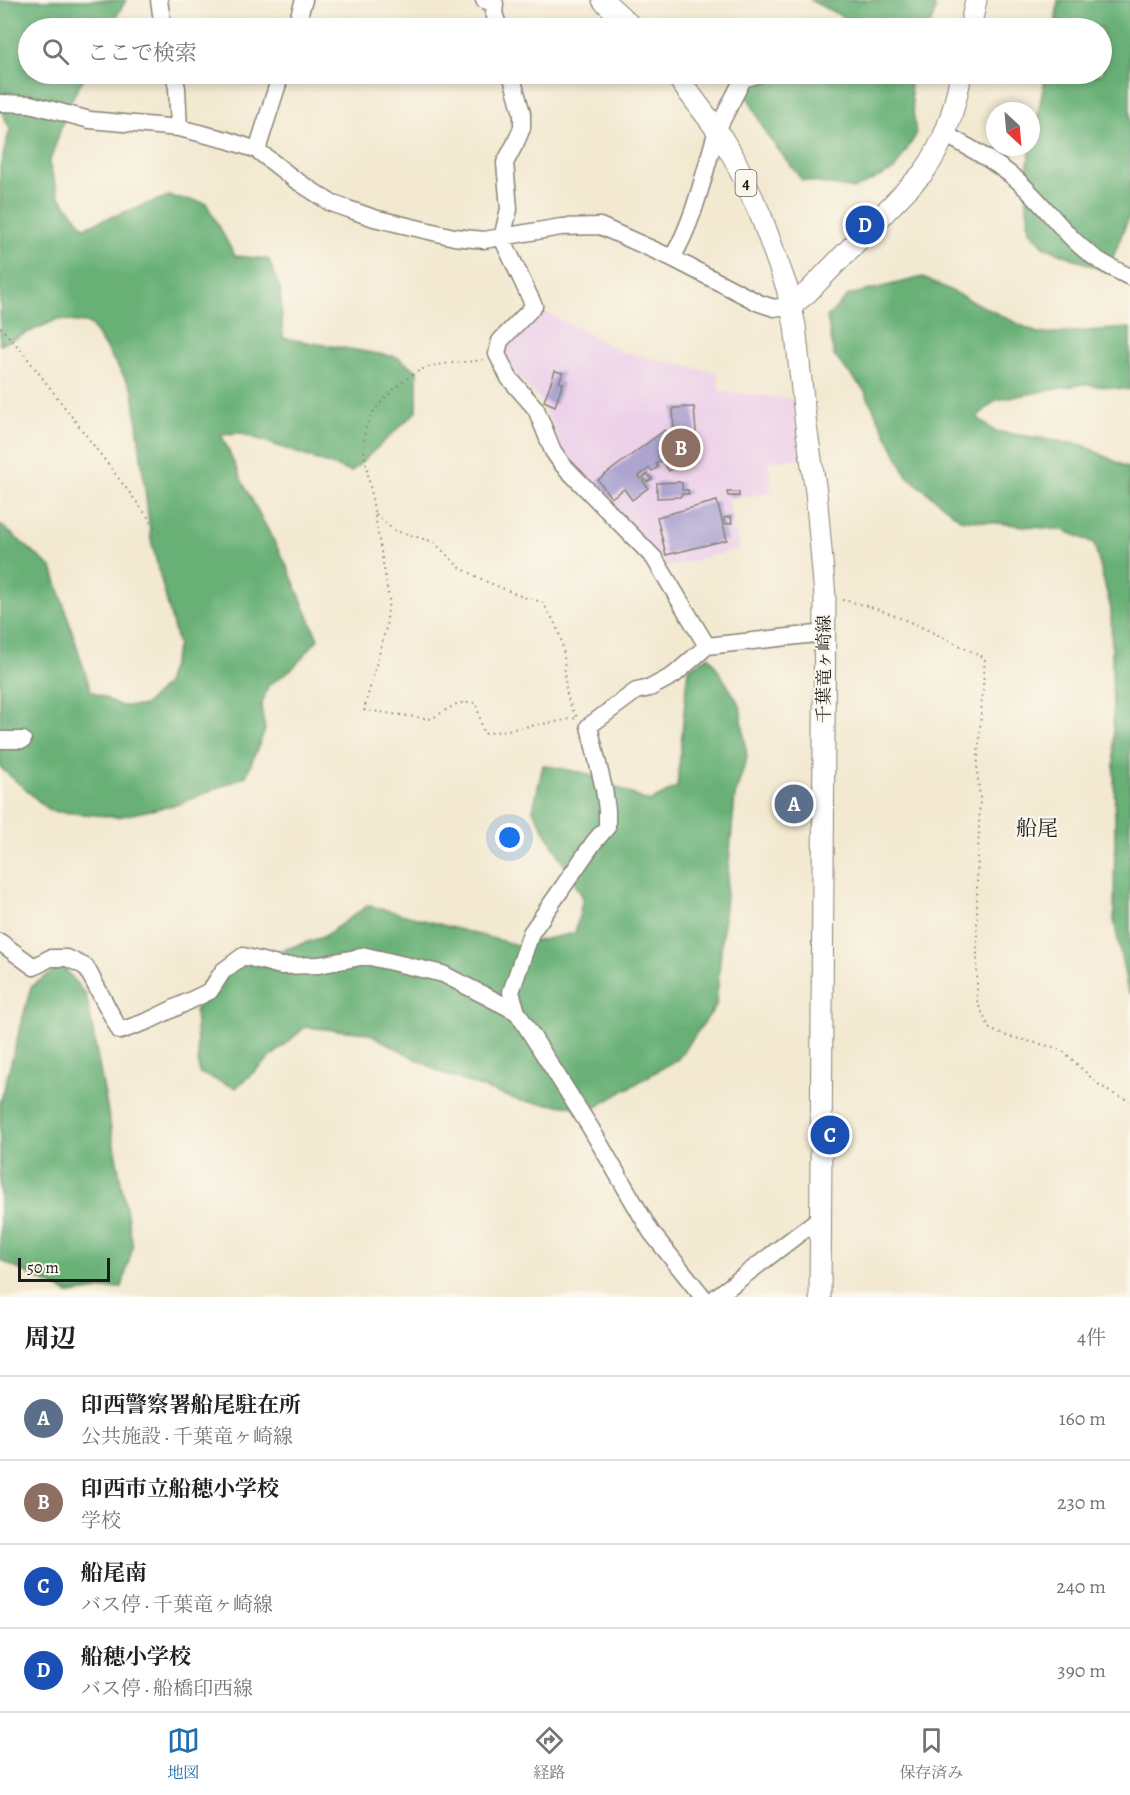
<!DOCTYPE html>
<html lang="ja">
<head>
<meta charset="utf-8">
<style>
  :root { --surface:#fff; --page:#f2f2f2; --text:#202124; --muted:#757577; --line:#e0e0e0; --accent:#1f6fb2 }
  body { margin:0; font-family:Alegreya,"Noto Serif JP",serif; background:var(--page); color:var(--text) }
  .compass { position:absolute; left:986px; top:102px; width:54px; height:54px; border-radius:50%; background:var(--surface); box-shadow:0 3px 9px #0003; rotate:154deg }
  .scale { position:absolute; left:18px; bottom:15px; width:92px; box-sizing:border-box; padding-left:6px; border:3px solid #1c1c1c; border-top:0; font-size:16px; line-height:21px; white-space:nowrap; color:#1c1c1c; -webkit-text-stroke:4px #fbf7ec; paint-order:stroke }
  .you { position:absolute; left:510px; top:838px; width:21px; height:21px; margin:-15px; border:4px solid #fff; border-radius:50%; background:#1a73e8; box-shadow:0 0 0 9px #1a73e833 }
  .badge { display:grid; place-items:center; width:39px; height:39px; border-radius:50%; background:var(--accent); color:#fff; font-size:20px; font-weight:700 }
  .pin { position:absolute; translate:-50% -50%; border:3px solid #fff; box-shadow:0 2px 6px #0006 }
  .list { margin:0; padding:0; list-style:none }
  h2 { display:flex; justify-content:space-between; align-items:center; height:78px; margin:0; padding:0 24px; font-size:26px }
  h2 small { font-size:20px; font-weight:400; color:var(--muted) }
  .list li { display:grid; grid-template-columns:39px 1fr auto; gap:18px; align-items:center; box-sizing:border-box; height:84px; padding:0 24px; border-top:2px solid var(--line) }
  .list b { display:block; font-size:22px; white-space:nowrap }
  .list p { margin:0; font-size:20px; white-space:nowrap; color:var(--muted) }
  .list em { font-size:20px; font-style:normal; color:var(--muted) }
  .icon { flex:none; width:33px; height:33px; fill:none; stroke:currentColor; stroke-width:2; stroke-linecap:round; stroke-linejoin:round }
  .map { position:relative; flex:none; width:1130px; height:1297px; overflow:hidden }
  .search { position:absolute; background:var(--surface); box-shadow:0 3px 9px #0003; left:18px; right:18px; top:18px; height:66px; display:flex; align-items:center; gap:15px; box-sizing:border-box; padding:0 21px; border-radius:33px; color:var(--muted); font-size:22px }
  .sheet { height:414px; background:var(--surface) }
  nav { display:flex; justify-content:space-around; align-items:center; box-sizing:border-box; height:84px; border-top:2px solid var(--line); background:var(--surface); font-size:16px; color:var(--muted) }
  nav a { display:grid; justify-items:center; gap:3px }
  nav .on { color:var(--accent) }
  .map>svg:first-child { display:block }
  .built { fill:#edd1e9 }
  .forest { fill:#68b076; stroke:#426649; stroke-width:1.5 }
  .building { fill:#ada5d0 }
  .lines { fill:none; stroke-linecap:round; stroke-linejoin:round }
  .minor-casing { stroke:#888276; stroke-width:19 }
  .major-casing { stroke:#888276; stroke-width:23 }
  .path { stroke:#888276; stroke-width:2; stroke-dasharray:1.5 4.5; stroke-linecap:butt }
  .minor { stroke:#fff; stroke-width:16 }
  .major { stroke:#fff; stroke-width:21 }
  .labels { text-anchor:middle; stroke-width:4.5; stroke-linejoin:round; paint-order:stroke }
  .shield { fill:#fbf7ec; stroke:#5f5e5a; stroke-width:1.5 }
  .shield-label { font-size:16px; font-weight:bold; fill:#1c1c1c }
  .street-label { font-size:18px; fill:#1c1c1c; stroke:#fbf7ec }
  .quarter-label { font-size:21px; fill:#1c1c1c; stroke:#fbf7ec }
</style>
</head>
<body>
<div class="map">
<svg width="1130" height="1297" viewBox="0 0 1130 1297">
  <rect width="100%" height="100%" fill="#fbf7ec"/>
  <filter id="ink" filterUnits="userSpaceOnUse"><feTurbulence type="fractalNoise" baseFrequency=".0167" numOctaves="2"/><feDisplacementMap in="SourceGraphic" scale="12" xChannelSelector="R" yChannelSelector="G"/><feConvolveMatrix kernelMatrix="1 2 1 2 8 2 1 2 1" color-interpolation-filters="sRGB"/></filter>
  <filter id="wash" filterUnits="userSpaceOnUse"><feTurbulence type="fractalNoise" baseFrequency=".008" numOctaves="4" result="noise"/><feDisplacementMap in="SourceGraphic" scale="24" xChannelSelector="R" yChannelSelector="G"/><feGaussianBlur stdDeviation="1.35" result="paint"/><feColorMatrix in="noise" values="0 0 0 0 0 0 0 0 0 0 0 0 0 0 0 0 0 1.4 0 .05"/><feComposite in="paint" operator="in"/></filter>
  <g filter="url(#wash)">
    <rect width="100%" height="100%" fill="#f3e9d1"/>
    <path class="built" d="M538 308 621 351 718 373 719 391 793 399 802 459 769 461 771 493 727 499 739 549 667 567 571 468 540 399 510 371 503 352Z"/>
    <path class="forest" d="M0 0H126L110 28H28V74H86L69 104 49 164 59 196 84 227 169 196 206 203 235 256 268 259 280 288 283 338 397 357 417 371V411L351 472 241 433 221 434 242 481 287 566 318 639 293 668 268 686 261 706 265 730 246 776 179 804 118 817 50 811 0 767V524L52 568 91 691 121 706H144L166 684 178 645 151 540 133 390 90 324 58 319 0 345V167L10 129 0 108Z
      M810 0H934L935 12 929 28H850L845 18Z
      M1058 0H1130V214L1107 272 1045 247 1029 230 1025 178 1046 74H1102V28H1055Z
      M736 74H910L909 77 916 135 894 170 854 189 802 180 767 135Z
      M923 277 1039 334 1130 328V390L1083 384 996 400 977 417 994 431 1083 445 1130 469V993L1128 992 1114 920 1115 822 1111 609 1094 543 1063 530 960 519 907 476 864 390 834 356 827 317 849 295Z
      M709 656 740 705 747 757 735 796 716 1006 678 1059 593 1109 520 1101 442 1073 368 1033 305 1027 236 1088 199 1073 195 1011 218 971 323 937 368 905 517 945 575 933 583 898 533 810 543 765 585 773 649 802 677 787 688 669Z
      M62 965 86 995 133 1246 122 1287 69 1294 0 1260V1104L31 987Z"/>
    <g id="blocks">
      <path class="building" d="M555 371 563 373 559 382 563 383 555 406 544 401Z
        M694 407 697 444 681 445 679 448 682 446 689 456 669 471 662 460 656 464 658 467 652 471 650 468 639 476 648 488 632 500 624 489 611 498 598 480 665 430 674 439 673 408Z
        M648 474 652 479 647 482 643 477Z
        M679 482 682 483V490H688L689 494H682L680 497 657 498V483Z
        M727 492H739V496H728Z
        M717 501 727 540 666 555 657 517Z
        M731 516 732 523 725 524 724 518Z"/>
    </g>
  </g>
  <g filter="url(#ink)">
    <use href="#blocks" fill-opacity="0" stroke="#888276" stroke-width="1.5"/>
    <g class="lines">
      <g class="minor-casing">
        <path id="minor" d="M159 0 163 28
          M484 0 495 4 494 13 499 28
          M295 28 304 0
          M174 74 177 88 179 128
          M511 74 522 113V128L516 142 505 163 509 209 502 238 534 306 500 341 497 354 509 378 536 409 553 451 562 464 654 558 707 646
          M0 103 30 104 90 120 179 128 227 140 257 150 294 179 331 203 374 218 454 237 484 240 561 227 600 226 672 258 759 303 774 308 792 305
          M946 135C971 148 994 161 1016 179 1044 203 1064 236 1094 257 1105 265 1118 271 1130 277
          M257 150 281 74
          M672 258C695 219 704 173 717 130L743 79 760 74
          M0 740H23
          M0 942 34 967 50 958H67L86 967 120 1031 148 1021 210 991 223 971 243 956 281 966 319 965 366 956 443 974 517 1012 511 992 531 933 594 842 607 827V810L604 789 589 726 636 691 650 688 674 675 707 646 825 633
          M517 1012 590 1127 651 1232 703 1297
          M716 1297 821 1217"/>
      </g>
      <g class="major-casing">
        <path id="major" d="M603 0 633 28
          M970 28 976 0
          M675 74 717 130 734 158 761 216 787 288 795 326 806 426 816 492 825 596 820 1297
          M792 305 808 292 923 173C945 143 954 111 961 74"/>
      </g>
      <path class="path" d="M0 327 22 351 160 533
        M483 360C464 363 441 362 423 369 406 376 377 403 369 419 364 430 364 440 364 451L389 599 386 628 364 710 431 719 458 703H476L484 734 577 718
        M376 514 393 530 434 542 459 567 485 581 523 597 542 602C552 616 560 631 563 649 567 675 561 694 577 717
        M842 600C889 608 941 637 985 658L977 771 980 798 977 885V1002L990 1029 1003 1035 1053 1047 1064 1052 1097 1083 1111 1093 1130 1101"/>
      <use href="#minor" class="minor"/>
      <use href="#major" class="major"/>
    </g>
  </g>
  <g class="labels">
    <rect class="shield" x="735.5" y="170" width="21" height="26" rx="4.5"/>
    <g class="shield-label">
      <text x="746" y="189">4</text>
    </g>
    <g class="street-label">
      <text transform="translate(824 669) rotate(-90)" y="6">千葉竜ヶ崎線</text>
    </g>
    <g class="quarter-label">
      <text x="1037" y="835">船尾</text>
    </g>
  </g>
</svg>
<svg class="compass" viewBox="-18 -18 36 36"><path d="M0-13l5 13h-10z" fill="#e53935"/><path d="M0 13l5-13h-10z" fill="#757577"/></svg>
<div class="scale">50 m</div>
<div class="you"></div>
<div class="pin badge" style="left:794px;top:804px;background:#5c6f8a">A</div>
<div class="pin badge" style="left:681px;top:448px;background:#8d6e63">B</div>
<div class="pin badge" style="left:830px;top:1135px;background:#1a4fb4">C</div>
<div class="pin badge" style="left:865px;top:225px;background:#1a4fb4">D</div>
<div class="search"><svg class="icon" aria-label="search" viewBox="0 0 24 24"><circle cx="10" cy="10" r="6"/><path d="M15 15l6 6"/></svg>ここで検索</div>
</div>
<section class="sheet">
<h2>周辺<small>4件</small></h2>
<ul class="list">
<li><span class="badge" style="background:#5c6f8a">A</span><div><b>印西警察署船尾駐在所</b><p>公共施設 · 千葉竜ヶ崎線</p></div><em>160 m</em></li>
<li><span class="badge" style="background:#8d6e63">B</span><div><b>印西市立船穂小学校</b><p>学校</p></div><em>230 m</em></li>
<li><span class="badge" style="background:#1a4fb4">C</span><div><b>船尾南</b><p>バス停 · 千葉竜ヶ崎線</p></div><em>240 m</em></li>
<li><span class="badge" style="background:#1a4fb4">D</span><div><b>船穂小学校</b><p>バス停 · 船橋印西線</p></div><em>390 m</em></li>
</ul>
</section>
<nav>
<a class="on"><svg class="icon" aria-label="map" viewBox="0 0 24 24"><path d="M3 6l6-2 6 2 6-2v14l-6 2-6-2-6 2zM9 4v14M15 6v14"/></svg>地図</a>
<a><svg class="icon" aria-label="directions" viewBox="0 0 24 24"><path d="M12 3l9 9-9 9-9-9zM9 14v-3h6M13 9l2 2-2 2"/></svg>経路</a>
<a><svg class="icon" aria-label="saved" viewBox="0 0 24 24"><path d="M7 4h10v16l-5-4-5 4z"/></svg>保存済み</a>
</nav>
</body>
</html>
